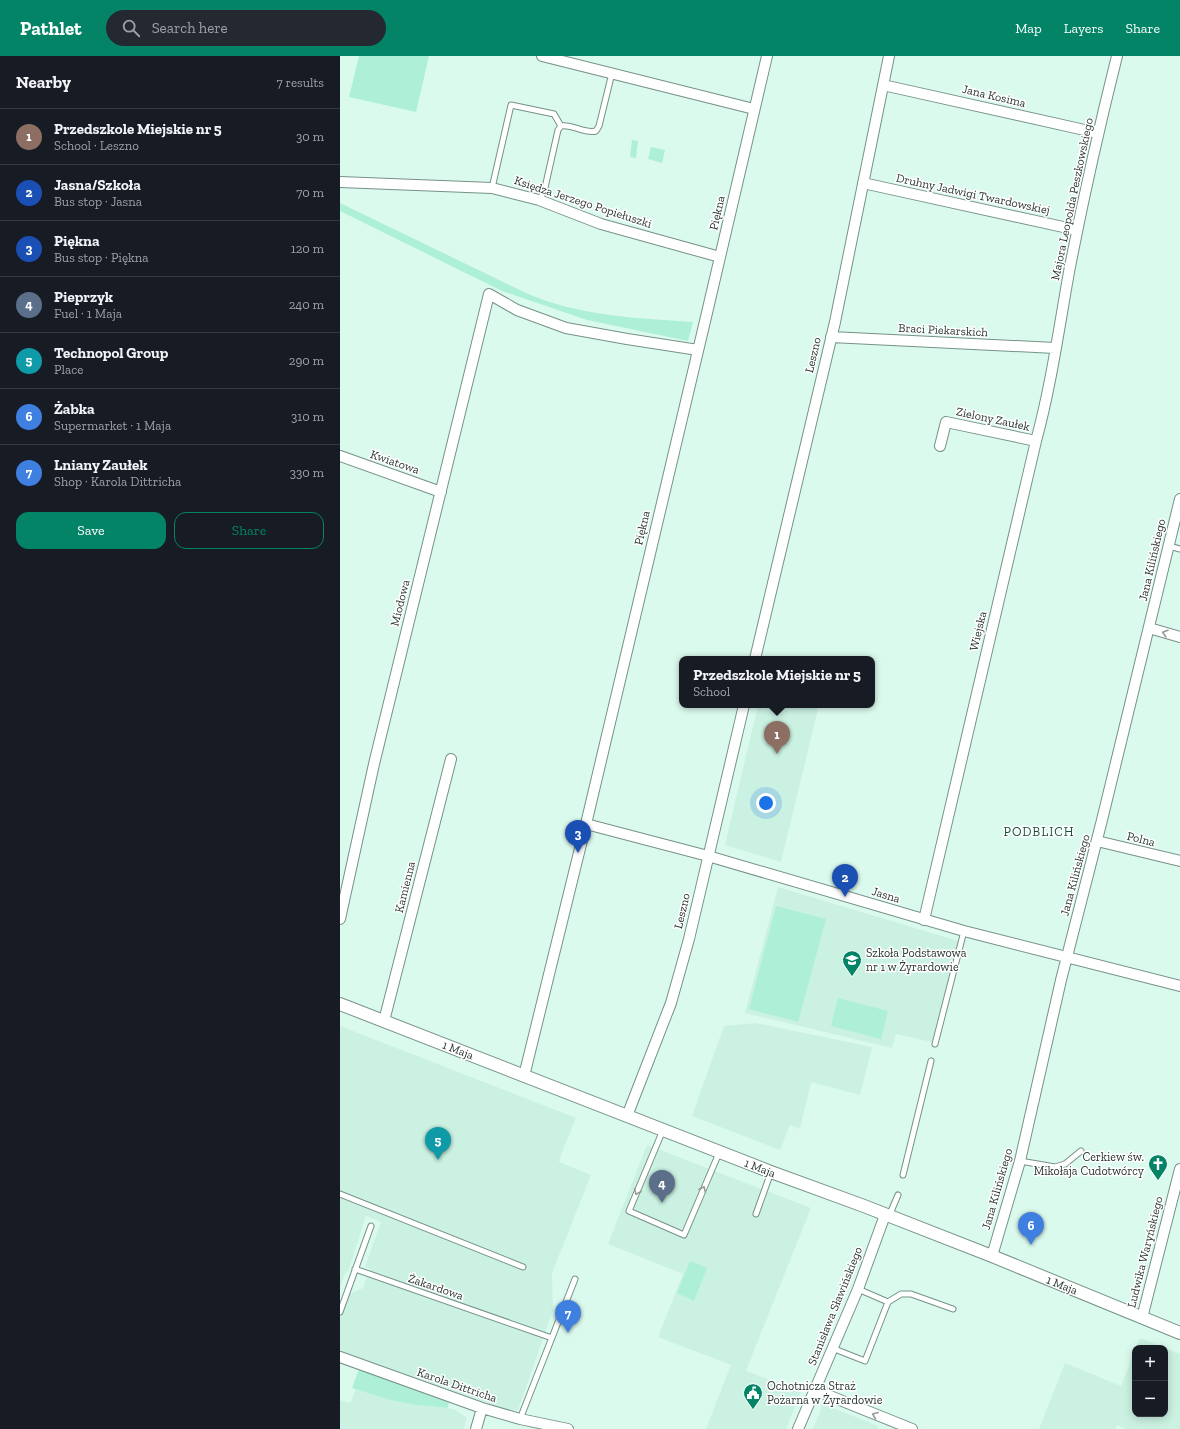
<!DOCTYPE html>
<html lang="en">
<head>
<meta charset="utf-8">
<style>
  :root { --surface:#171b24; --page:#242831; --text:#f1f3f6; --muted:#9ea1a6; --line:#363941; --accent:#038466 }
  body { margin:0; font-family:"Zilla Slab",serif; background:var(--page); color:var(--text) }
  .controls { position:absolute; right:12px; bottom:12px; display:grid; overflow:hidden; border-radius:8px; box-shadow:0 2px 10px #0003 }
  .controls button { width:36px; height:36px; display:grid; place-items:center; padding:0; border:0; border-bottom:1px solid var(--line); background:var(--surface); color:var(--text); font:20px sans-serif }
  .you { position:absolute; left:426px; top:747px; width:14px; height:14px; margin:-10px; border:3px solid #fff; border-radius:50%; background:#1a73e8; box-shadow:0 0 0 6px #1a73e833 }
  .badge { display:grid; place-items:center; width:26px; height:26px; border-radius:50%; background:var(--accent); color:#fff; font-size:13px; font-weight:700 }
  .pin { position:absolute; translate:-50% -33px; filter:drop-shadow(0 1px 2px #0008) }
  .pin::after { content:''; position:absolute; top:21px; width:14px; height:12px; background:inherit; clip-path:polygon(0 0,100% 0,50% 100%) }
  .popup { position:absolute; left:339px; top:600px; width:196px; height:52px; box-sizing:border-box; display:grid; place-content:center; border-radius:8px; background:var(--surface); filter:drop-shadow(0 1px 3px #0005); font-size:13px; white-space:nowrap; color:var(--muted) }
  .popup b { font-size:15px; color:var(--text) }
  .popup::after { content:''; position:absolute; left:50%; top:100%; margin-left:-8px; border:8px solid transparent; border-top-color:var(--surface) }
  .list { margin:0; padding:0; list-style:none }
  h2 { display:flex; justify-content:space-between; align-items:center; height:52px; margin:0; padding:0 16px; font-size:17px }
  h2 small { font-size:13px; font-weight:400; color:var(--muted) }
  .list li { display:grid; grid-template-columns:26px 1fr auto; gap:12px; align-items:center; box-sizing:border-box; height:56px; padding:0 16px; border-top:1px solid var(--line) }
  .list b { display:block; font-size:15px; white-space:nowrap }
  .list p { margin:0; font-size:13px; white-space:nowrap; color:var(--muted) }
  .list em { font-size:13px; font-style:normal; color:var(--muted) }
  .actions { display:flex; gap:8px; padding:12px 16px }
  .actions a { flex:1; padding:9px 0; border:1px solid var(--accent); border-radius:12px; text-align:center; font-size:14px; color:var(--accent) }
  .actions .main { background:var(--accent); color:#fff }
  .icon { flex:none; width:22px; height:22px; fill:none; stroke:currentColor; stroke-width:2; stroke-linecap:round; stroke-linejoin:round }
  .map { position:relative; flex:none; width:840px; height:1373px; overflow:hidden }
  header { display:flex; align-items:center; gap:24px; box-sizing:border-box; height:56px; padding:0 20px; background:var(--accent); color:#fff }
  header strong { font-size:19px }
  nav { display:flex; gap:22px; margin-inline-start:auto; font-size:14px }
  .search { width:280px; height:36px; background:var(--page); display:flex; align-items:center; gap:10px; box-sizing:border-box; padding:0 14px; border-radius:22px; color:var(--muted); font-size:15px }
  main { display:flex }
  aside { flex:1; background:var(--surface) }
  .map>svg:first-child { display:block }
  .built { fill:#caf1e1 }
  .green { fill:#adf0d7 }
  .lines { fill:none; stroke-linecap:round; stroke-linejoin:round }
  .service-casing { stroke:#769287; stroke-width:7 }
  .minor-casing { stroke:#769287; stroke-width:12 }
  .tertiary-casing { stroke:#769287; stroke-width:14 }
  .service { stroke:#fff; stroke-width:5 }
  .minor { stroke:#fff; stroke-width:10 }
  .tertiary { stroke:#fff; stroke-width:12 }
  .oneway { stroke:#949a98 }
  .labels { text-anchor:middle; stroke-width:3; stroke-linejoin:round; paint-order:stroke }
  .street-label { font-size:12px; fill:#2a3631; stroke:#fff }
  .poi-label { font-size:12px; fill:#2a3631; stroke:#fff; text-anchor:start }
  .neighbourhood-label { font-size:13px; letter-spacing:1px; fill:#1b4c3d; stroke:#fff }
</style>
</head>
<body>
<header>
<strong>Pathlet</strong>
<div class="search"><svg class="icon" aria-label="search" viewBox="0 0 24 24"><circle cx="10" cy="10" r="6"/><path d="M15 15l6 6"/></svg>Search here</div>
<nav><a>Map</a><a>Layers</a><a>Share</a></nav>
</header>
<main>
<aside>
<h2>Nearby<small>7 results</small></h2>
<ul class="list">
<li><span class="badge" style="background:#8d6e63">1</span><div><b>Przedszkole Miejskie nr 5</b><p>School · Leszno</p></div><em>30 m</em></li>
<li><span class="badge" style="background:#1a4fb4">2</span><div><b>Jasna/Szkoła</b><p>Bus stop · Jasna</p></div><em>70 m</em></li>
<li><span class="badge" style="background:#1a4fb4">3</span><div><b>Piękna</b><p>Bus stop · Piękna</p></div><em>120 m</em></li>
<li><span class="badge" style="background:#5c6f8a">4</span><div><b>Pieprzyk</b><p>Fuel · 1 Maja</p></div><em>240 m</em></li>
<li><span class="badge" style="background:#0f9aa8">5</span><div><b>Technopol Group</b><p>Place</p></div><em>290 m</em></li>
<li><span class="badge" style="background:#3f7fe0">6</span><div><b>Żabka</b><p>Supermarket · 1 Maja</p></div><em>310 m</em></li>
<li><span class="badge" style="background:#3f7fe0">7</span><div><b>Lniany Zaułek</b><p>Shop · Karola Dittricha</p></div><em>330 m</em></li>
</ul>
<div class="actions"><a class="main">Save</a><a>Share</a></div>
</aside>
<div class="map">
<svg width="840" height="1373" viewBox="0 0 840 1373">
  <rect width="100%" height="100%" fill="#dbfaee"/>
  <path class="built" d="M418 649H479L441 806 385 789Z
    M438 831 618 885 592 986 556 978 552 992 405 957Z
    M416 967 532 991 520 1039 471 1026 460 1073 450 1069 440 1094 352 1060 384 970Z
    M0 970 236 1062 222 1096 219 1106 251 1119 212 1217 213 1254 178 1354 171 1355 0 1295V1263L9 1238 23 1232 30 1213 25 1211 41 1166 26 1160 8 1216 6 1215 0 1232Z
    M307 1089 471 1152 406 1315 461 1336 446 1373H366L391 1309 318 1281 343 1218 268 1188Z
    M800 1282 840 1298V1373H786L777 1369 775 1373H699L725 1307 781 1330 795 1295V1358H825V1292H796Z
    M16 1333 50 1344 77 1349 108 1352 116 1354 127 1362 123 1373H0V1344L10 1347Z
    M483 1348 538 1370 537 1373H473Z"/>
  <path class="green" d="M19 0H89L76 56 9 41Z
    M292 84 298 85 296 102 290 101Z
    M311 91 325 94 322 107 308 103Z
    M0 147 186 237C238 260 296 262 353 266L348 285 247 264 162 235 0 155Z
    M436 850 486 863 458 966 409 953Z
    M498 942 548 955 541 983 491 970Z
    M350 1205 367 1212 354 1245 337 1237Z
    M19 1313 109 1345 108 1352 77 1349 50 1344 12 1332Z"/>
  <g class="lines">
    <g class="service-casing">
      <path id="service" d="M152 132 171 49 214 58 221 70
        M199 144 204 136 218 74 221 70C233 68 244 78 256 75L259 70 272 17
        M829 490 840 493
        M595 988 624 875
        M323 1074 289 1155 344 1179 379 1097
        M680 1105 715 1111 725 1108 741 1095
        M563 1119 591 1005
        M0 1138 183 1211
        M416 1158 431 1116
        M549 1160 558 1139
        M15 1213 212 1282
        M518 1233 548 1246 561 1238H571L613 1253
        M0 1256 31 1170
        M492 1292 525 1305 548 1246
        M180 1363 235 1223"/>
    </g>
    <g class="minor-casing">
      <path id="minor" d="M202 0 414 53
        M543 29 758 77
        M0 126 152 132 199 144 261 168 380 201
        M523 127 737 174
        M491 281 715 292
        M600 390 606 366 696 385
        M0 400 101 436
        M809 572 840 581
        M415 603 495 266 549 0
        M246 768 368 800 624 875 840 930
        M757 785 840 805
        M0 863 34 708 149 238 177 254 226 272 287 283 358 294
        M584 864 696 385C711 330 719 272 729 216 743 143 759 72 777 0
        M44 965 111 703
        M184 1020 246 768 366 261 427 0
        M287 1060 331 947 349 883 404 649
        M652 1200 680 1105 721 924 762 764 840 443
        M802 1262 840 1113
        M0 1301 142 1352 180 1363 228 1373
        M475 1334 572 1373
        M136 1373 142 1352
        M458 1373 518 1233 545 1159"/>
    </g>
    <g class="tertiary-casing">
      <path id="tertiary" d="M0 948 431 1116 524 1150 652 1200 840 1277"/>
    </g>
    <use href="#service" class="service"/>
    <use href="#minor" class="minor"/>
    <use href="#tertiary" class="tertiary"/>
  </g>
  <defs><path id="oneway-chevron" d="M-2-3.5L2.5 0L-2 3.5" fill="none" stroke-width="1.6" stroke-linecap="round" stroke-linejoin="round"/></defs>
  <g class="oneway">
    <use href="#oneway-chevron" transform="translate(825 577) rotate(-164)"/>
    <use href="#oneway-chevron" transform="translate(363 1133) rotate(-67)"/>
    <use href="#oneway-chevron" transform="translate(297 1136) rotate(112)"/>
    <use href="#oneway-chevron" transform="translate(535 1359) rotate(-159)"/>
  </g>
  <defs>
    <g id="school-pin" transform="scale(1)"><path d="M0 17L-7.5 6A9.5 9.5 0 1 1 7.5 6Z" fill="#038466" stroke="#fff"/><path d="M0-5L7-2L0 1L-7-2ZM-4 1L0 2.5L4 1V4Q0 6-4 4Z" fill="#fff"/></g>
    <g id="church-pin" transform="scale(1)"><path d="M0 17L-7.5 6A9.5 9.5 0 1 1 7.5 6Z" fill="#038466" stroke="#fff"/><path d="M-1.2-6h2.4v3.5h3.3v2.4h-3.3V6h-2.4V-.1h-3.3v-2.4h3.3Z" fill="#fff"/></g>
    <g id="civic-pin" transform="scale(1)"><path d="M0 17L-7.5 6A9.5 9.5 0 1 1 7.5 6Z" fill="#038466" stroke="#fff"/><path d="M-.6-6.5H3V-4.5H.6V-3L4-1V1h2V6H-6V1h2V-1L-.6-3ZM-1.2 2.5V6h2.4V2.5Z" fill="#fff"/></g>
  </defs>
  <g fill-rule="evenodd">
    <use href="#school-pin" x="512" y="904"/>
    <use href="#church-pin" x="818" y="1108"/>
    <use href="#civic-pin" x="413" y="1337"/>
  </g>
  <g class="labels">
    <g class="street-label">
      <text transform="translate(654 40) rotate(13)" y="4">Jana Kosima</text>
      <text transform="translate(633 138) rotate(12)" y="4">Druhny Jadwigi Twardowskiej</text>
      <text transform="translate(732 143) rotate(-78)" y="4">Majora Leopolda Peszkowskiego</text>
      <text transform="translate(243 146) rotate(18)" y="4">Księdza Jerzego Popiełuszki</text>
      <text transform="translate(377 157) rotate(-77)" y="4">Piękna</text>
      <text transform="translate(603 274) rotate(3)" y="4">Braci Piekarskich</text>
      <text transform="translate(473 299) rotate(-77)" y="4">Leszno</text>
      <text transform="translate(653 363) rotate(12)" y="4">Zielony Zaułek</text>
      <text transform="translate(55 406) rotate(19)" y="4">Kwiatowa</text>
      <text transform="translate(302 472) rotate(-77)" y="4">Piękna</text>
      <text transform="translate(812 504) rotate(-77)" y="4">Jana Kilińskiego</text>
      <text transform="translate(60 547) rotate(-76)" y="4">Miodowa</text>
      <text transform="translate(638 575) rotate(-77)" y="4">Wiejska</text>
      <text transform="translate(801 783) rotate(14)" y="4">Polna</text>
      <text transform="translate(735 819) rotate(-75)" y="4">Jana Kilińskiego</text>
      <text transform="translate(65 831) rotate(-76)" y="4">Kamienna</text>
      <text transform="translate(546 839) rotate(17)" y="4">Jasna</text>
      <text transform="translate(342 855) rotate(-77)" y="4">Leszno</text>
      <text transform="translate(118 994) rotate(21)" y="4">1 Maja</text>
      <text transform="translate(420 1112) rotate(21)" y="4">1 Maja</text>
      <text transform="translate(657 1133) rotate(-74)" y="4">Jana Kilińskiego</text>
      <text transform="translate(805 1196) rotate(-76)" y="4">Ludwika Waryńskiego</text>
      <text transform="translate(722 1229) rotate(22)" y="4">1 Maja</text>
      <text transform="translate(96 1231) rotate(19)" y="4">Żakardowa</text>
      <text transform="translate(495 1250) rotate(-68)" y="4">Stanisława Sławińskiego</text>
      <text transform="translate(117 1329) rotate(19)" y="4">Karola Dittricha</text>
    </g>
    <g class="poi-label">
      <text x="526" y="901">Szkoła Podstawowa<tspan x="526" dy="14">nr 1 w Żyrardowie</tspan></text>
      <text x="804" y="1105" text-anchor="end">Cerkiew św.<tspan x="804" dy="14">Mikołaja Cudotwórcy</tspan></text>
      <text x="427" y="1334">Ochotnicza Straż<tspan x="427" dy="14">Pożarna w Żyrardowie</tspan></text>
    </g>
    <g class="neighbourhood-label">
      <text x="699" y="780">PODBLICH</text>
    </g>
  </g>
</svg>
<div class="controls">
<button>+</button>
<button>−</button>
</div>
<div class="you"></div>
<div class="pin badge" style="left:437px;top:698px;background:#8d6e63">1</div>
<div class="popup"><b>Przedszkole Miejskie nr 5</b>School</div>
<div class="pin badge" style="left:505px;top:841px;background:#1a4fb4">2</div>
<div class="pin badge" style="left:238px;top:797px;background:#1a4fb4">3</div>
<div class="pin badge" style="left:322px;top:1147px;background:#5c6f8a">4</div>
<div class="pin badge" style="left:98px;top:1104px;background:#0f9aa8">5</div>
<div class="pin badge" style="left:691px;top:1189px;background:#3f7fe0">6</div>
<div class="pin badge" style="left:228px;top:1277px;background:#3f7fe0">7</div>
</div>
</main>
</body>
</html>
